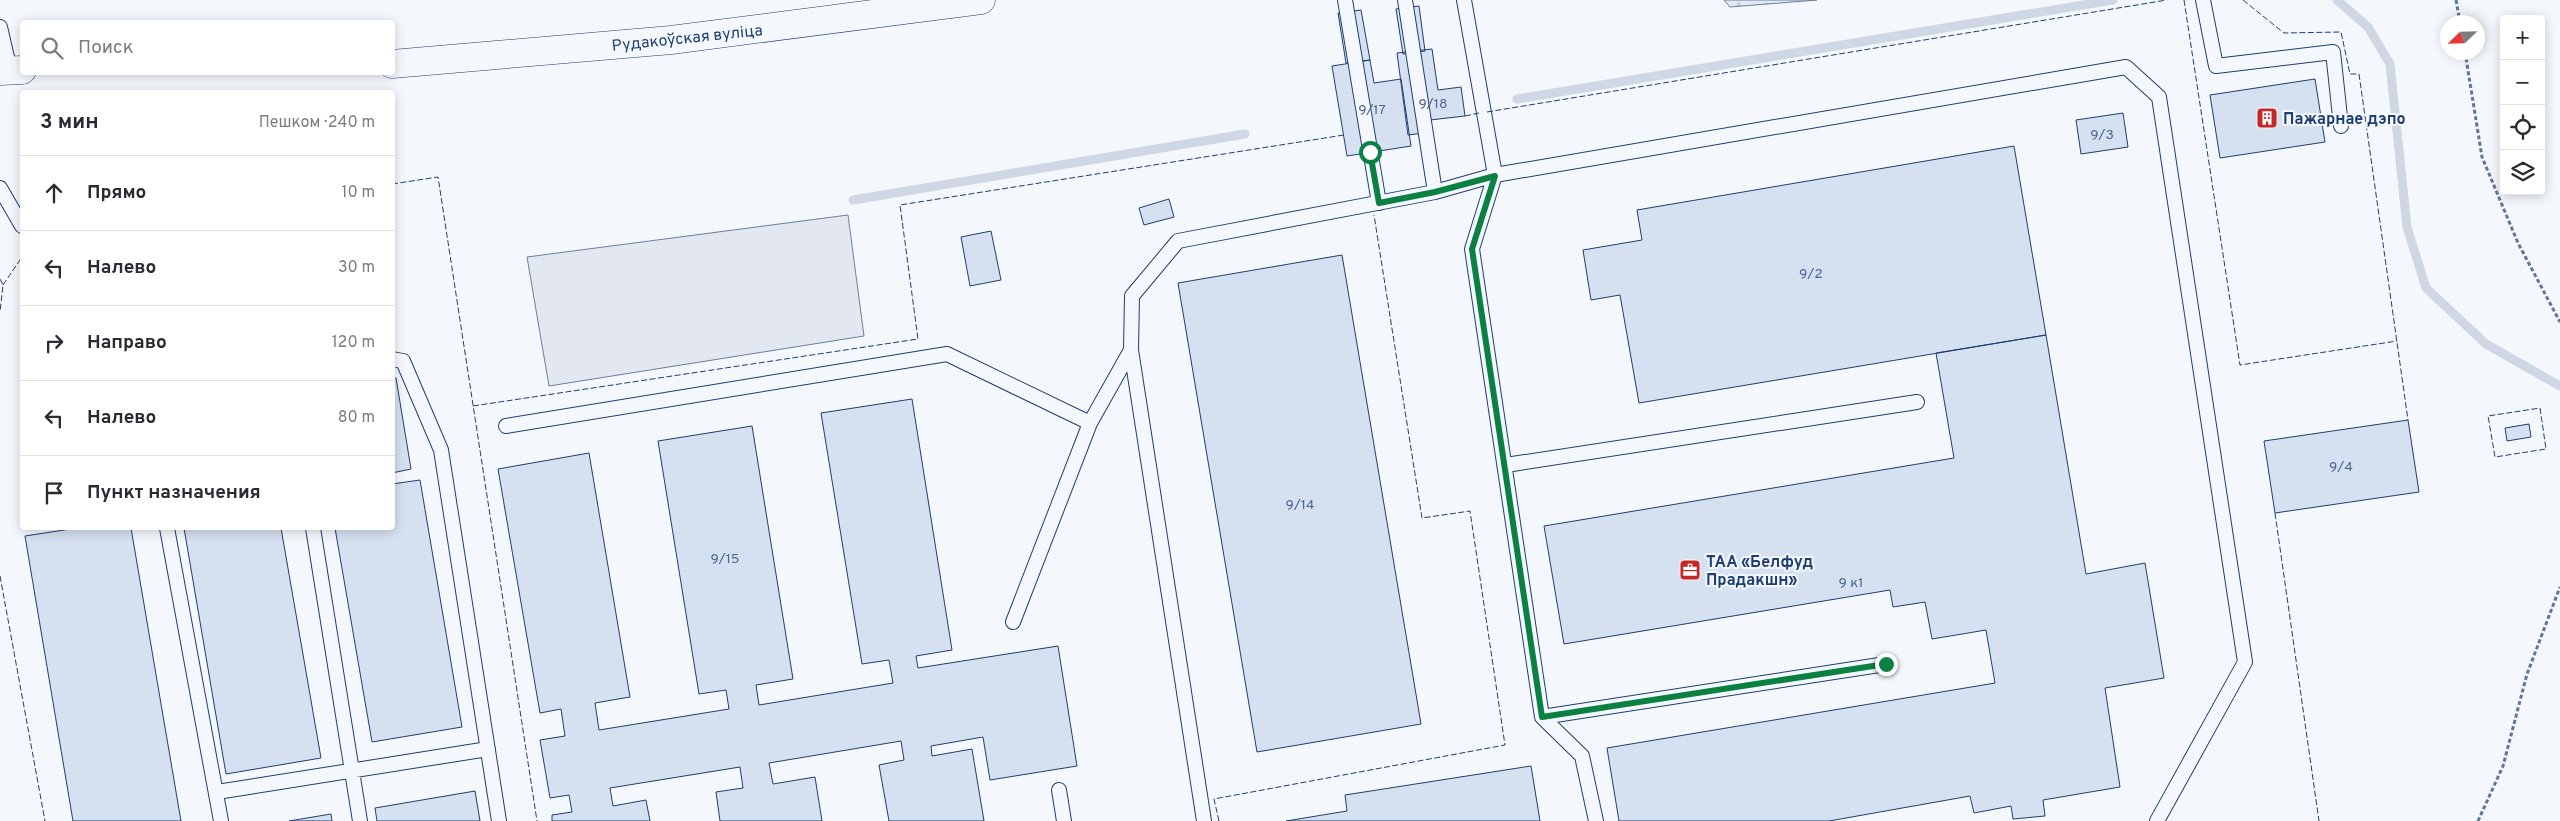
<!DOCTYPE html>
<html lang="ru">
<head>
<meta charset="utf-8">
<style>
  :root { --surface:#fff; --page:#f2f2f3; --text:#2b2b33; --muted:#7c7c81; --line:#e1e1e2 }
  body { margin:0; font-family:Overpass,sans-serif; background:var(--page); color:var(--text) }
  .controls { position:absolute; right:15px; top:15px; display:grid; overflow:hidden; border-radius:5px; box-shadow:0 2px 12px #0003 }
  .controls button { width:45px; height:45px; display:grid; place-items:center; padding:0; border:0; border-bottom:1px solid var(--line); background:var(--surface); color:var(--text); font:25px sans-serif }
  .compass { position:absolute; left:2440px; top:15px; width:45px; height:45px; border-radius:50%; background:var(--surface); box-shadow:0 2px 12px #0003; rotate:247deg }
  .stop { position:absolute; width:15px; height:15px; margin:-11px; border:4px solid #0b8043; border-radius:50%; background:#fff }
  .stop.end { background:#0b8043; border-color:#fff; box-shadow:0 1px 5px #0008 }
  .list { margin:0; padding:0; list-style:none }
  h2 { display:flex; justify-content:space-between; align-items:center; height:65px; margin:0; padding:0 20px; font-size:21px }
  h2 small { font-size:16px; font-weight:400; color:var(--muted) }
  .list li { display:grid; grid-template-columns:32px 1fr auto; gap:15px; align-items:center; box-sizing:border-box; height:75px; padding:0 20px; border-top:1px solid var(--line) }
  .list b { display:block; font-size:19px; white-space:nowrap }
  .list em { font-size:16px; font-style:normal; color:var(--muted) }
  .icon { flex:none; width:28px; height:28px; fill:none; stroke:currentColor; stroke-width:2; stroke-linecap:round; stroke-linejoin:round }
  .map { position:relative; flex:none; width:2560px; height:821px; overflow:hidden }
  .search { position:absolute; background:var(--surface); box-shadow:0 2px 12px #0003; left:20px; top:20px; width:375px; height:55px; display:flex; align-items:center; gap:12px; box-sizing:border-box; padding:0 18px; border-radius:5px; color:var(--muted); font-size:19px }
  .panel { position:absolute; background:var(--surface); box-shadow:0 2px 12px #0003; left:20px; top:90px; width:375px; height:440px; border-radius:5px }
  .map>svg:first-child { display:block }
  .forest { fill:url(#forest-firs); stroke:#687fa3 }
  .parking { fill:#e3e8f0; stroke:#687fa3 }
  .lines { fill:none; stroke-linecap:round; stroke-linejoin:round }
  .stream { stroke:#cfd7e4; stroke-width:9 }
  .building { fill:#d5e0f0; stroke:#1d3f73 }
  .lane-casing { stroke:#1d3f73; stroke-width:16 }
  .secondary-casing { stroke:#1d3f73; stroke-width:29 }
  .path { stroke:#5e769c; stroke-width:3; stroke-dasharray:4 2.5; stroke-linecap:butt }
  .lane { stroke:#f4f7fb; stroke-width:14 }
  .secondary { stroke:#f4f7fb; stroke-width:28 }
  .fence { stroke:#1d3f73; stroke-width:1; stroke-dasharray:6 2.5; stroke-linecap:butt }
  .route { stroke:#0b8043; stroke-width:6 }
  .labels { text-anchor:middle; stroke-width:4; stroke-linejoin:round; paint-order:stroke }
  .number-label { font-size:14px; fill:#4b6792 }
  .street-label { font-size:16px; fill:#1d3f73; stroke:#f4f7fb }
  .poi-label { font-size:16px; font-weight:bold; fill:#1d3f73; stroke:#f4f7fb; text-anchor:start }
</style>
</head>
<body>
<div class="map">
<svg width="2560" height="821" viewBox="0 0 2560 821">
  <defs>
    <pattern id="forest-firs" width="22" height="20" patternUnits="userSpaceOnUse" patternTransform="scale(1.25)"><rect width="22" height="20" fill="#e3e9f0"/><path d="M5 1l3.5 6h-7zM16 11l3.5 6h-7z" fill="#c2c9d1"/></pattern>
  </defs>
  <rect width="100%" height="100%" fill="#f4f7fb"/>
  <path class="forest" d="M1724 0H1817L1730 7Z"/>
  <path class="parking" d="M848 215 864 336 549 386 527 257Z"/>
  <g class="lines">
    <path class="stream" d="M2337 0 2368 27 2390 64 2407 227 2426 288 2486 344 2560 386
      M1517 99 2113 0
      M853 200 1245 134"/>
  </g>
  <path class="building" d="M1419 6 1425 51 1403 54 1396 9Z
    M1361 10 1370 60 1346 63 1338 13Z
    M1432 49 1438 90 1461 87 1465 116 1430 120 1432 132 1408 135 1397 53Z
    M1370 60 1374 83 1401 79 1411 146 1347 156 1332 66Z
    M2315 79 2325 142 2220 158 2210 95Z
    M2123 113 2128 147 2081 154 2076 120Z
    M2014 146 2046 335 1639 403 1620 295 1591 300 1583 250 1642 240 1637 210Z
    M1169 199 1174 217 1144 225 1139 208Z
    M991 231 1001 280 970 286 961 237Z
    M1342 255 1421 724 1257 752 1178 283Z
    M2046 335 2086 574 2145 563 2164 678 2105 688 2120 787 2043 800 2045 816 2013 819 2011 806 1974 813 1970 796 1829 821H1619L1607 748 1995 683 1986 630 1932 639 1925 602 1893 607 1890 590 1564 644 1544 526 1954 458 1936 353Z
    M392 378H396L411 469 392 473Z
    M912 399 952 650 916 656 918 668 1058 646 1077 766 990 780 983 737 931 746 932 756 972 749 984 821H889L879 765 904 760 901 741 769 763 773 784 815 777 822 821H720L716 792 743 788 740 767 610 788 613 806 646 800 650 821H552V815L572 812 569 795 550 798 540 740 565 736 561 709 540 713 498 469 589 453 630 697 595 703 599 730 729 709 726 690 699 694 658 441 752 426 793 679 756 685 759 705 893 683 889 660 862 664 821 413Z
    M2408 420 2419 492 2275 513 2264 441Z
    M2529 424 2531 437 2507 441 2505 428Z
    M420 480 462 727 372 742 335 528H392V484Z
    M77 528H131L181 821H73L25 536Z
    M184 528H281L321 758 226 774Z
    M1531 766 1540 821H1286L1347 811 1345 795Z
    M475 791 480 821H377L375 808Z
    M331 814 332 821H289Z"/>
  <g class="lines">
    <g class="lane-casing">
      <path id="lane" d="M1345 0 1379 203
        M1405 0 1435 192
        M2203 0 2216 66 2333 52 2341 126
        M0 27 10 70
        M0 188 22 226
        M1131 350 1204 821
        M392 359 403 361 441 450 499 821
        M506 426 947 354 1090 423
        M1506 465 1917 402
        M167 528 221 821
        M313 528 360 821
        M1013 622 1090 423 1131 350 1132 296 1178 241 1435 192 1495 175 1464 0
        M1542 717 1886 664
        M1059 790 1064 821
        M217 792 488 749
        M1596 821 1582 756 1542 717 1472 249 1495 175 2126 67 2159 97 2245 662 2157 821"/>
    </g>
    <g class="secondary-casing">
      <path id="secondary" d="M392 64 671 40 981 0
        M0 71 22 70"/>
    </g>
    <path class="path" d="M2456 0 2460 22
      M2465 52 2482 157 2518 243 2560 322
      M2478 821 2503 766 2527 674 2560 587"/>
    <use href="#lane" class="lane"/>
    <use href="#secondary" class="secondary"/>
    <path class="fence" d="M2184 0 2240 365 2397 341
      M2243 0 2284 33 2341 32 2350 74H2359L2408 420
      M1487 112 2167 0
      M1465 116 1479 113
      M392 184 438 177 537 821
      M0 279 3 285 0 312
      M3 285 22 257
      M473 406 918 339 900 205 1344 135
      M2540 408 2546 449 2495 457 2488 416Z
      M2275 513 2319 821
      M0 576 45 821
      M1219 821 1214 799 1505 745 1470 511 1422 518 1374 215"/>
  </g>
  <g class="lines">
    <path class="route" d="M1370 152 1379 203 1435 192 1495 176 1472 249 1542 717 1886 664"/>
  </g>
  <defs>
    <g id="building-square" transform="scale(1.125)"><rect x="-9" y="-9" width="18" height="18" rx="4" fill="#c62828" stroke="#f4f7fb"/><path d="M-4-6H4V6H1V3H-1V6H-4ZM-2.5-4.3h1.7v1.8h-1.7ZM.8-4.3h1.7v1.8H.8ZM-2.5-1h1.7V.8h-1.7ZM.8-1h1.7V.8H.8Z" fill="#fff"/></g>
    <g id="office-square" transform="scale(1.125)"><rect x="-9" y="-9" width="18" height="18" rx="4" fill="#c62828" stroke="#f4f7fb"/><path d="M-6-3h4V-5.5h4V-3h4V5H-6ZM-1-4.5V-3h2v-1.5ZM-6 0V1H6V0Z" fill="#fff"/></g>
  </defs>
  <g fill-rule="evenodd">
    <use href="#building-square" x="2267" y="118"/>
    <use href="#office-square" x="1690" y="570"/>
  </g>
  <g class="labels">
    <g class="number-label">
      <text x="1433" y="108">9/18</text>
      <text x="1372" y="114">9/17</text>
      <text x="2102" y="139">9/3</text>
      <text x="1811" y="278">9/2</text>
      <text x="2341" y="471">9/4</text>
      <text x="1300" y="509">9/14</text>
      <text x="725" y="563">9/15</text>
      <text x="1851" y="587">9 к1</text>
    </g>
    <g class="street-label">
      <text transform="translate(687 37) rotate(-6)" y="6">Рудакоўская вуліца</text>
    </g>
    <g class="poi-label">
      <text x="2283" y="124">Пажарнае дэпо</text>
      <text x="1706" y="567">ТАА «Белфуд<tspan x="1706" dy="18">Прадакшн»</tspan></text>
    </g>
  </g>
</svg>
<div class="controls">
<button>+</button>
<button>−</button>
<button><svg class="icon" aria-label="locate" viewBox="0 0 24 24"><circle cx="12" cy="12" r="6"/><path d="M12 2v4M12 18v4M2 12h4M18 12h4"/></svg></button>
<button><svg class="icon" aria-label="layers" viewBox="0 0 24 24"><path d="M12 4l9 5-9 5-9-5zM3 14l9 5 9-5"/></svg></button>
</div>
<svg class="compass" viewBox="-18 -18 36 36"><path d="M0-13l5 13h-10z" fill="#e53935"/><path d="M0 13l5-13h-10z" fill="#7c7c81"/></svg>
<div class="stop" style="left:1370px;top:152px"></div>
<div class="stop end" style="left:1886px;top:664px"></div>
<div class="search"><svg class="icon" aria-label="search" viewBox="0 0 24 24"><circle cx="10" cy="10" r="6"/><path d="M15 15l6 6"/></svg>Поиск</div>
<section class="panel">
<h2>3 мин<small>Пешком · 240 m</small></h2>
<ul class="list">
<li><svg class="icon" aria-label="ahead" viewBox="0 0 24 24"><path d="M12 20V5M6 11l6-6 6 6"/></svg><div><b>Прямо</b></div><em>10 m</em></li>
<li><svg class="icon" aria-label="left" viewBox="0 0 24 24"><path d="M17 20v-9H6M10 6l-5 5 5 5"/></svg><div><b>Налево</b></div><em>30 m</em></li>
<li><svg class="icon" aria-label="right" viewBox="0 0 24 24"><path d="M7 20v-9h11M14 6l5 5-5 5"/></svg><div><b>Направо</b></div><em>120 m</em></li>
<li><svg class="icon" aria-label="left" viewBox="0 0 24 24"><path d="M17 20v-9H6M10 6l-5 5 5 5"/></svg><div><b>Налево</b></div><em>80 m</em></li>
<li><svg class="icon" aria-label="arrive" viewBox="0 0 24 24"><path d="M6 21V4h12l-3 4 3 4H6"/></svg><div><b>Пункт назначения</b></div></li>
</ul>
</section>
</div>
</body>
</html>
